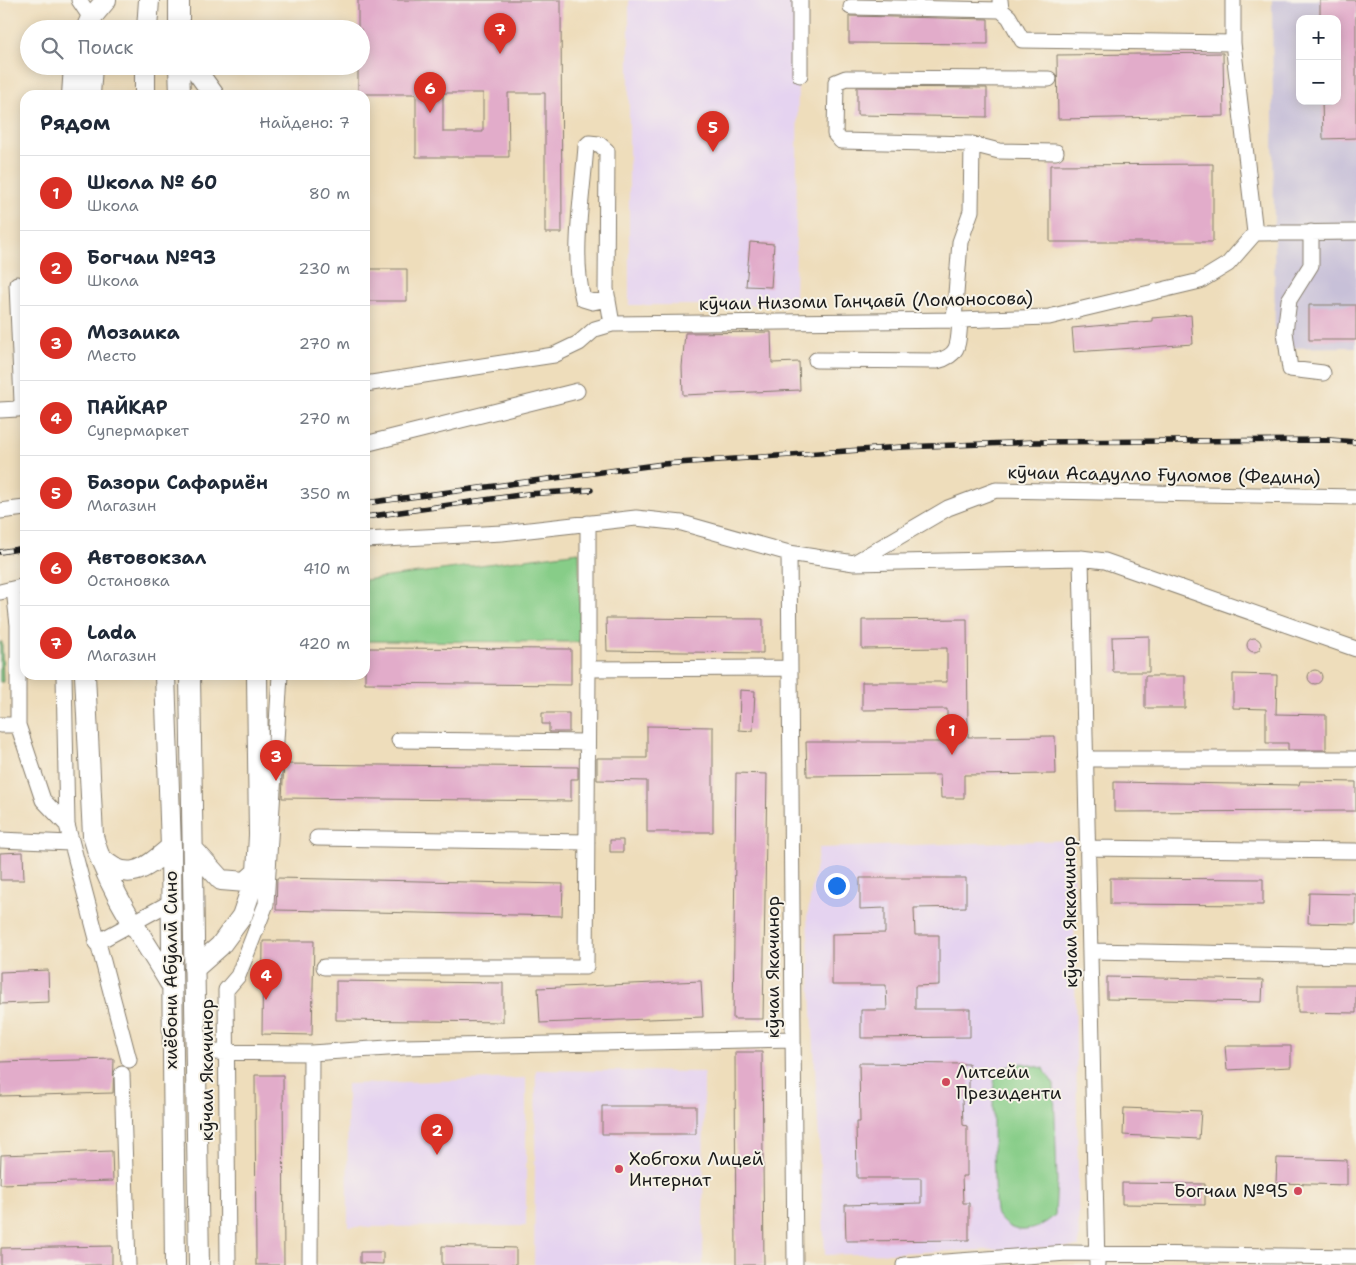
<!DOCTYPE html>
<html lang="ru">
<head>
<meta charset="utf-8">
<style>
  :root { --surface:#fff; --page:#f6f6f7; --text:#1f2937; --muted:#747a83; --line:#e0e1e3; --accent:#d93025 }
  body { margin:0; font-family:"Shantell Sans",sans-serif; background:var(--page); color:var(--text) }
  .controls { position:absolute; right:15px; top:15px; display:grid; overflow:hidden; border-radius:10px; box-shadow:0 2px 12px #0003 }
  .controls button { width:45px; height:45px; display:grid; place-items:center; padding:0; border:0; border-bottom:1px solid var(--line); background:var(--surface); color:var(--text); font:25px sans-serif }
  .you { position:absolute; left:836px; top:885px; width:18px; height:18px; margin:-12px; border:4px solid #fff; border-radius:50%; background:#1a73e8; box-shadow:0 0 0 8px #1a73e833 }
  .badge { display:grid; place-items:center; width:32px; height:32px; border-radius:50%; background:var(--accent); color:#fff; font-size:16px; font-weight:700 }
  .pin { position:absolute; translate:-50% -41px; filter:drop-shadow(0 1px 2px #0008) }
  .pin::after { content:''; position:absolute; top:26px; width:18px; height:15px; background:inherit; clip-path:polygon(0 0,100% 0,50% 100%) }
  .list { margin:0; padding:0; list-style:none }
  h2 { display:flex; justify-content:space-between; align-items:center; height:65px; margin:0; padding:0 20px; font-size:21px }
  h2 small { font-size:16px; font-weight:400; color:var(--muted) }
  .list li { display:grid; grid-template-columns:32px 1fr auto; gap:15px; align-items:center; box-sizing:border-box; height:75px; padding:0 20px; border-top:1px solid var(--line) }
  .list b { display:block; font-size:19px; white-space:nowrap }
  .list p { margin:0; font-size:16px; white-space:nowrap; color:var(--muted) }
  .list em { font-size:16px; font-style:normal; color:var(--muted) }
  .icon { flex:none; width:28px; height:28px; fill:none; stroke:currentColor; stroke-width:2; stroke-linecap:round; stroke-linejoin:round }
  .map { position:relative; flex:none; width:1356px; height:1265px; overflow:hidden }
  .search { position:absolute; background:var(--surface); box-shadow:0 2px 12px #0003; left:20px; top:20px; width:350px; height:55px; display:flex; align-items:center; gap:12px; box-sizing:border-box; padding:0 18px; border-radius:28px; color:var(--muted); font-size:19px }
  .panel { position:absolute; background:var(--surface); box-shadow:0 2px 12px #0003; left:20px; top:90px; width:350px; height:590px; border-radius:15px }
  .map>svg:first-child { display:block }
  .built { fill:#e5d3f0 }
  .industrial { fill:#c7c0d8; fill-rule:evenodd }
  .green { fill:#87cd88; stroke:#527452 }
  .building { fill:#e2acca; fill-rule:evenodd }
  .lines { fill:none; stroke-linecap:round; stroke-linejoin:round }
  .minor-casing { stroke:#857c6c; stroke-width:17 }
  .major-casing { stroke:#857c6c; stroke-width:22 }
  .minor { stroke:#fff; stroke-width:15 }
  .major { stroke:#fff; stroke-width:20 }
  .rail-casing { stroke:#1c1c1c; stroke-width:5.5 }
  .rail { stroke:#f7f3e8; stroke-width:4; stroke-dasharray:11; stroke-linecap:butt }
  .poi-dot { fill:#d1495b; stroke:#f7f3e8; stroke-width:2 }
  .labels { text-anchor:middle; stroke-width:4; stroke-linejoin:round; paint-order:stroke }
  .street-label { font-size:18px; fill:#1c1c1c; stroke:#f7f3e8 }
  .poi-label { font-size:18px; fill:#1c1c1c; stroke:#f7f3e8; text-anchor:start }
</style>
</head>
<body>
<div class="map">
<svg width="1356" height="1265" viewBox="0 0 1356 1265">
  <rect width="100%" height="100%" fill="#f7f3e8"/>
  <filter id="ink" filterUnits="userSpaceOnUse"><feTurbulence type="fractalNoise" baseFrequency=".02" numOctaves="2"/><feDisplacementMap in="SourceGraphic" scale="10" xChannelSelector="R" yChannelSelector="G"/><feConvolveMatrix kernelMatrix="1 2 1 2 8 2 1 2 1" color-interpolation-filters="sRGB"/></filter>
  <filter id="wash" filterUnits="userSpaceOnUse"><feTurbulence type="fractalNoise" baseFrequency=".0096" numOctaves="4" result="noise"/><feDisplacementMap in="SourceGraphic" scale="20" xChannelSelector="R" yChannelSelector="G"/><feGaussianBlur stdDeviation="1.12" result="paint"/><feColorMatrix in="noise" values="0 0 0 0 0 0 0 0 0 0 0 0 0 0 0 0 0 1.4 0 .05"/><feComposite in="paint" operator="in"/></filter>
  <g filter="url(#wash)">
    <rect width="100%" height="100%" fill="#edb"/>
    <path class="built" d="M629 0H799L795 305H629Z
      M1073 840 1079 1247 825 1255 807 917 819 848Z
      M536 1070 704 1072 703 1265H534Z
      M526 1078V1226L348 1227 347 1084Z"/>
    <path class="industrial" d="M1272 0H1356V347L1275 348ZM1300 19H1337V101H1300Z"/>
    <path class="green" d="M579 552 580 642 365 641V580Z
      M0 642H2L3 682H0Z
      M1022 1063 1043 1068 1054 1085 1057 1181 1055 1215C1038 1231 1013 1239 997 1215 993 1208 992 1098 994 1084 994 1078 1000 1072 1003 1068Z"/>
    <g id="blocks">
      <path class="building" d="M358 0H561L562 233H545V93H508L509 157H416V94H358V66H361V29H358ZM443 93H483V132H443Z
        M1320 0H1356V138L1323 139 1322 101H1337V19H1320Z
        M849 16 988 19V44L849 43Z
        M1223 53 1224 116 1058 119 1057 55Z
        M857 87 987 88V117L857 115Z
        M1213 164V242H1050V165Z
        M750 242 774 244 771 287 746 286Z
        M367 269H407V301H366Z
        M1309 305H1356V340H1309Z
        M1191 315 1193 344 1074 352 1072 328 1152 321V318Z
        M771 332 772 363 799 362 800 390 683 395 682 367 685 333Z
        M606 618 763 619V653L607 651Z
        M967 619 968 737 1055 736 1056 774 964 775V798H941L940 775 807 776 806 742H947V709L862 710V682H947V648L862 649V620Z
        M1149 636V672H1113L1112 637Z
        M1247 645a7 7 0 1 1 14 0a7 7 0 1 1-14 0Z
        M365 648 571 649V685L365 683Z
        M1308 677a7 7 0 1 1 14 0a7 7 0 1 1-14 0Z
        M1233 674 1277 675 1276 714 1326 715V750H1288V743H1266V709L1233 708Z
        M1145 676H1185V708H1145Z
        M740 690 755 691 753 731 739 730Z
        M542 713H569V732H549V724H542Z
        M647 726 713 727V832H647V781L597 780V758H647Z
        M284 764 578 767V779H571V801L282 798Z
        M736 773 767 774 763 1019H733Z
        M1300 781 1356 782V811L1114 812V782L1299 785Z
        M610 840H623V852H610Z
        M23 852 24 880H0V853Z
        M277 878 563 884 562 916 276 910Z
        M860 878H966V907L914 908 915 935H939V985L915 986V1009H970V1037L861 1038V1010H887L886 985H832V934L885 933V908L860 909Z
        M1110 878 1263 879V905L1110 904Z
        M1309 893 1356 894V924L1308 923Z
        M263 941H314L312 1035 262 1034Z
        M48 970 49 1002 0 1004V972Z
        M1107 977 1263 980 1262 1002 1107 999Z
        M336 981 503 983V1022L336 1020Z
        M701 981 703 1017 540 1023 538 988Z
        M1298 985H1356V1013L1298 1012Z
        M1225 1046H1291V1067L1227 1070Z
        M735 1052H762L764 1265H736Z
        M114 1059 113 1093 0 1096V1062Z
        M859 1063 969 1064V1099H962L963 1125 967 1126V1176H962L963 1203H969V1240L846 1241 845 1205 921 1203V1178H857L856 1122H860Z
        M255 1075H283L284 1265H256Z
        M602 1106H696V1134H602Z
        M1124 1108 1201 1111 1199 1139 1123 1135Z
        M112 1151 113 1181 0 1184 1 1155Z
        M1277 1158 1347 1160V1185L1276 1183Z
        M1122 1183 1205 1184V1205L1122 1204Z
        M112 1246V1265H1V1248Z
        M442 1246 516 1248V1265H442Z
        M360 1252H383V1264L360 1263Z"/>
    </g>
  </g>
  <g filter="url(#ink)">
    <use href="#blocks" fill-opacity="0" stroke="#857c6c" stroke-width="1"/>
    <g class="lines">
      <g class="minor-casing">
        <path id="minor" d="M79 0 91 18
          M1000 0 1001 10 1009 17 1022 40 1233 43 1255 233
          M851 7 1001 10
          M1233 43V0
          M800 75V0
          M1049 79 846 78 836 82 835 134 841 141 972 144 999 151 1056 152
          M1311 232V265L1289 300 1285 332 1290 369 1323 373
          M608 299 593 302 583 299C571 256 583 192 586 146L589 143 599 144 607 151 606 289 612 324
          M954 320 960 242 971 211 972 144
          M816 360 937 361C961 355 958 342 960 320
          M365 384 554 355 579 343 595 329 612 324 960 320 1049 317 1200 281 1228 264 1255 233 1356 232
          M0 410 18 409 22 402 17 284
          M365 444 577 391
          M0 511 25 508
          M588 523V669
          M365 540 502 533 636 518 682 523 789 553 854 563 948 508 996 490 1356 497
          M789 553 795 1265
          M1081 558 1097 1265
          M855 563 1081 558 1105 561 1356 649
          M14 589 18 625V725L43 800 67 825
          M0 592 25 586
          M64 675 67 825 129 1060
          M0 725H18
          M399 740 587 742
          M1085 759H1356
          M317 838 587 842
          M0 840 70 843
          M1087 848 1356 851
          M96 943 171 902
          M1090 951 1356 956
          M324 967H586L588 669 789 668
          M195 1052 311 1053 403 1047 792 1039
          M122 1074 128 1265
          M228 1265 226 990 238 976 266 904 280 675
          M310 1265 311 1053
          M904 1265 1067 1253 1356 1257"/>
      </g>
      <g class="major-casing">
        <path id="major" d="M86 29 91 18 106 0
          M147 29 149 0
          M179 29V0
          M179 66 180 95
          M193 66 214 95
          M72 95 74 66
          M90 95 92 66
          M145 95V66
          M85 675 93 836C107 889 142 936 170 983
          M165 675 171 847 175 1265
          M190 675 199 1265
          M193 849 221 880 246 882 257 872
          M100 857C128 885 146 868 171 847
          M194 969 220 946 242 916 257 872 259 835 257 675"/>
      </g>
      <use href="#minor" class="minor"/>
      <use href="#major" class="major"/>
      <g class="rail-casing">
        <path id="rail" d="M365 503 663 464 902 447 1034 442 1330 440 1356 442
          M365 517 527 494 591 490
          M0 552 25 548"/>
      </g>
      <use href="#rail" class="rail"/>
    </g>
  </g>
  <g class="poi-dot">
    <circle cx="946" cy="1082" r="5"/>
    <circle cx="619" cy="1169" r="5"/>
    <circle cx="1298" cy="1191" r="5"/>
  </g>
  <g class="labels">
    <g class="street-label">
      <text transform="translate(866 301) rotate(-1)" y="6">кӯчаи Низоми Ганҷавӣ (Ломоносова)</text>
      <text transform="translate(1164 475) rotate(1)" y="6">кӯчаи Асадулло Ғуломов (Федина)</text>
      <text transform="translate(1070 912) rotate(-91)" y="6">кӯчаи Яккачинор</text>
      <text transform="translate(773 967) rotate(-90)" y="6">кӯчаи Якачинор</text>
      <text transform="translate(171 970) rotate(-90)" y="6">хиёбони Абӯалӣ Сино</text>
      <text transform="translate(207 1070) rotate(-90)" y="6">кӯчаи Якачинор</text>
    </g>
    <g class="poi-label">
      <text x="956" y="1078">Литсейи<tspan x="956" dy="21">Президенти</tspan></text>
      <text x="629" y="1165">Хобгохи Лицей<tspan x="629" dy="21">Интернат</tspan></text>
      <text x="1288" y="1197" text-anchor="end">Богчаи №95</text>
    </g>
  </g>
</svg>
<div class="controls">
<button>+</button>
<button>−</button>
</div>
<div class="you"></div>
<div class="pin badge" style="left:952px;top:755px">1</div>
<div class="pin badge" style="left:437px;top:1155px">2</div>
<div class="pin badge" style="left:276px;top:781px">3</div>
<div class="pin badge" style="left:266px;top:1000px">4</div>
<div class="pin badge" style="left:713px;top:152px">5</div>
<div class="pin badge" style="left:430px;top:113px">6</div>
<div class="pin badge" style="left:500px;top:54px">7</div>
<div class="search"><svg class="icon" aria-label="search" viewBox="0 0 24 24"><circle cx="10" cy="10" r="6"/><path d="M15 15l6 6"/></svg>Поиск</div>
<section class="panel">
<h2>Рядом<small>Найдено: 7</small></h2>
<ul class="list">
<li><span class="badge">1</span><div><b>Школа № 60</b><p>Школа</p></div><em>80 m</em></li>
<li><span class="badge">2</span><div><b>Богчаи №93</b><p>Школа</p></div><em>230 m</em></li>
<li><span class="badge">3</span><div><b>Мозаика</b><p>Место</p></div><em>270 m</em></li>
<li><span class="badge">4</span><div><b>ПАЙКАР</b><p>Супермаркет</p></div><em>270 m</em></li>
<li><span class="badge">5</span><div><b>Базори Сафариён</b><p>Магазин</p></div><em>350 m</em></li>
<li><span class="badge">6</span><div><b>Автовокзал</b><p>Остановка</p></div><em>410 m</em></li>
<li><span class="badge">7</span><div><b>Lada</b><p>Магазин</p></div><em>420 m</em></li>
</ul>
</section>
</div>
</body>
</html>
